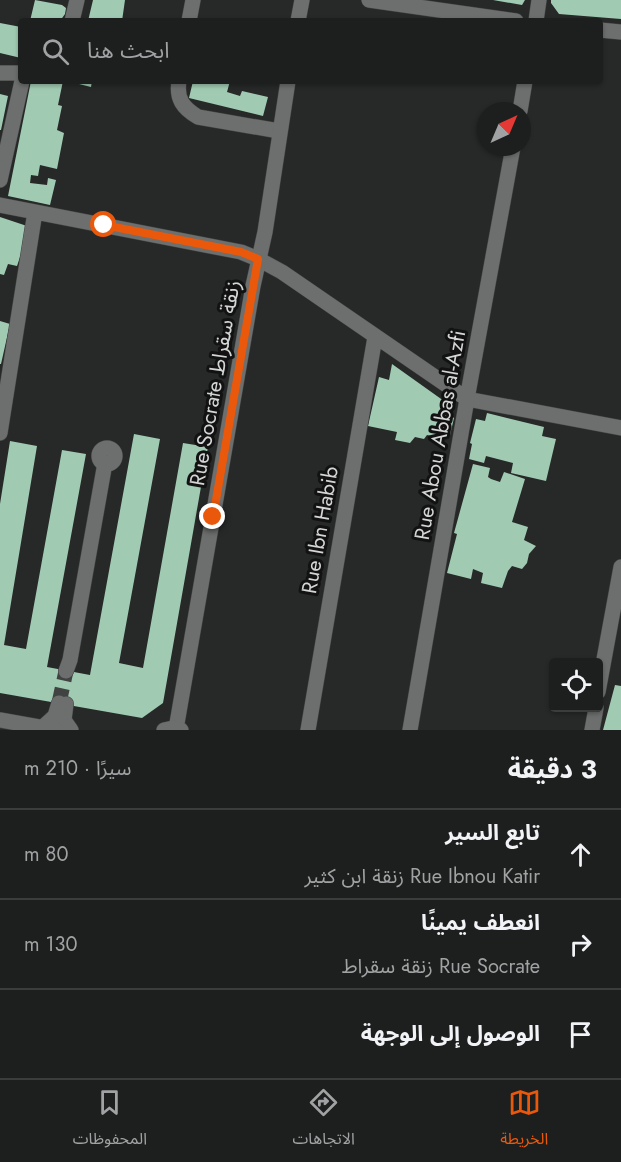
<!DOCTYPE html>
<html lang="ar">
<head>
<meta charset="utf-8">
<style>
  :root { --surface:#1d1f1e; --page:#252727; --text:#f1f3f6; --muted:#a0a2a4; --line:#3b3d3c; --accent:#ea580c }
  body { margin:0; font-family:Jost,"Noto Sans Arabic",sans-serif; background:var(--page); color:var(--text); direction:rtl }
  .controls { position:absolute; right:18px; bottom:18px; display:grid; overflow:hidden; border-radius:6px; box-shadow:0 2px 4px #0004 }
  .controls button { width:54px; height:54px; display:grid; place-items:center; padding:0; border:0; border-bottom:2px solid var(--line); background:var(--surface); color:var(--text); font:30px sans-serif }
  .compass { position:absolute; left:477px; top:102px; width:54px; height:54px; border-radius:50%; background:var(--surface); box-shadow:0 2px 4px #0004; rotate:44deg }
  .stop { position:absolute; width:18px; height:18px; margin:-14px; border:4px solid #ea580c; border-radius:50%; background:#fff }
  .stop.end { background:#ea580c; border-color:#fff; box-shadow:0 2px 6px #0008 }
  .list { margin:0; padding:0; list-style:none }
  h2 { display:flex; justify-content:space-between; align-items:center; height:78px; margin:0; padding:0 24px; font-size:26px }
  h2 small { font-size:20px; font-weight:400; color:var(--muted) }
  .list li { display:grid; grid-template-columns:39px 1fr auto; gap:18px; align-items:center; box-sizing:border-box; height:90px; padding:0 24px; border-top:2px solid var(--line) }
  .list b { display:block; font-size:22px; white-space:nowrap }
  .list p { margin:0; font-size:20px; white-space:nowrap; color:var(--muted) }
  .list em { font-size:20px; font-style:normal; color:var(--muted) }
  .icon { flex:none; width:33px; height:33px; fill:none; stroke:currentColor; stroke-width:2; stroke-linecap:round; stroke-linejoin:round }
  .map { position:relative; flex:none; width:621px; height:730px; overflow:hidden; direction:ltr }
  .search { position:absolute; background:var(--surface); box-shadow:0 2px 4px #0004; left:18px; right:18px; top:18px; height:66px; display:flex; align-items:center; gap:15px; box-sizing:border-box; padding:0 21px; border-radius:6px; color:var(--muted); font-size:22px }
  .sheet { height:348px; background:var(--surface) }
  nav { display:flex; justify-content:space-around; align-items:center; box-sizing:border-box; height:84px; border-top:2px solid var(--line); background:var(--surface); font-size:16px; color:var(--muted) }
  nav a { display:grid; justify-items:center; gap:3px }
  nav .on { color:var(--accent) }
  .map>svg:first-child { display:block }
  .building { fill:#a0cbb2 }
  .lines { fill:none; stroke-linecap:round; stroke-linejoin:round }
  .minor-tunnel { stroke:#414342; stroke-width:15; stroke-dasharray:15 8; stroke-linecap:butt }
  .minor-casing { stroke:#434544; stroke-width:16 }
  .tertiary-casing { stroke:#434544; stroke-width:16 }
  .secondary-casing { stroke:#434544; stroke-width:16 }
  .minor { stroke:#6c6f6d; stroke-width:15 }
  .tertiary { stroke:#6c6f6d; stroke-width:15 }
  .secondary { stroke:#6c6f6d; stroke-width:15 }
  .route { stroke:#ea580c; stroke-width:8 }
  .labels { text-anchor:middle; stroke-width:6; stroke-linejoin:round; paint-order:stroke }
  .street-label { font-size:21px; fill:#d4d6d5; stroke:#111211 }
</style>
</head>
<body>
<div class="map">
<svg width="621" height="730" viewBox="0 0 621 730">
  <rect width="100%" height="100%" fill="#272928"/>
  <path class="building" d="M35 0 62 5 66 8 65 14 60 21H30Z
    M93 0H125L122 21H88Z
    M493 0H525L522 5Z
    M551 0H621V19L559 14 551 3Z
    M0 23 21 27V58L0 53Z
    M31 81H63L58 105 62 106 57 130 64 133 57 169 40 165 38 176 31 175 30 183 47 185 48 178 56 180 50 205 8 196Z
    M71 81H92L91 87 71 82Z
    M193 81H230L227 92 240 96 242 91 268 97 263 116 189 98Z
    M0 94 8 96 1 130H0Z
    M0 217 30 227 17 266 8 264 4 275 0 274Z
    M0 321 10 324 1 364H0Z
    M392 364 451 406 449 414 454 418 450 435 447 439 427 435 424 439 415 437 410 443 395 440 397 432 368 426 379 377 389 380Z
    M487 413 544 427 542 436 556 439 546 481 511 473 513 463 486 456 484 463 469 459 472 444 470 443 476 419 485 421Z
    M134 434 160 439 119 663 143 668 183 443 208 447 163 703 142 718 0 693V504L10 441 37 446 4 645 26 649 62 450 86 454 47 667 90 675Z
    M473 464 490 468 488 477 491 479 500 482 504 472 525 479 512 522 528 527 524 540 536 546 529 554 527 563 522 569 512 566 508 571 502 588 481 583 483 573 473 569 471 579 447 573 457 534 454 533Z
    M615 685 621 686V730H603Z"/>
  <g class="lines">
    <path class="minor-tunnel" d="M59 703 66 671"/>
    <g class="minor-casing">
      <path id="minor" d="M369 0 516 21
        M72 21 77 0
        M189 21 193 0
        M536 21 539 0
        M600 30 621 32
        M0 73H21
        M179 81C176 99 183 108 198 117L279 131
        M520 111 525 81
        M0 180 22 81
        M0 205 241 252 258 259 282 272 467 399 621 428
        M0 433 35 212
        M99 456a8 8 0 1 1 16 0a8 8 0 1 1-16 0Z
        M66 671 70 660 105 463
        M598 692 621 567
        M66 704 64 720 71 730
        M42 728 55 716 59 703
        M308 730 375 337
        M410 730 467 399 513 147
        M592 730 596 708"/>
    </g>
    <g class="tertiary-casing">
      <path id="tertiary" d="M298 21 302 0
        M176 729 253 286 265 232 288 81"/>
    </g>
    <g class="secondary-casing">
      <path id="secondary" d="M0 720 56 730
        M164 730 173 728 181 730"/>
    </g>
    <use href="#minor" class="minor"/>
    <use href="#tertiary" class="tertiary"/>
    <use href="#secondary" class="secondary"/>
  </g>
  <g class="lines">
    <path class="route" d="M104 225 241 252 258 259 213 517"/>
  </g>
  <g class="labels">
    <g class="street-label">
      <text transform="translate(215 383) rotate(-80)" y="7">Rue Socrate زنقة سقراط</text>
      <text transform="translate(440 435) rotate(-80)" y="7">Rue Abou Abbas al-Azfi</text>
      <text transform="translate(320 530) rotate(-80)" y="7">Rue Ibn Habib</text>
    </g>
  </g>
</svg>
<div class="controls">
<button><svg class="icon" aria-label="locate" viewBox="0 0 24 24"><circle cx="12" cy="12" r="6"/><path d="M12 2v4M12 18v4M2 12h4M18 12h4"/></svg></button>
</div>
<svg class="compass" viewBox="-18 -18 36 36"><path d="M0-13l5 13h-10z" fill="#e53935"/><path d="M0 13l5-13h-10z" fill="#a0a2a4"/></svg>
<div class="stop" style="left:104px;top:225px"></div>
<div class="stop end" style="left:213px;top:517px"></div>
<div class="search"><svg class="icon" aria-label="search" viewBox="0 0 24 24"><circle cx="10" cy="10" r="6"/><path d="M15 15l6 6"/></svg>ابحث هنا</div>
</div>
<section class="sheet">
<h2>3 دقيقة<small>سيرًا · 210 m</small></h2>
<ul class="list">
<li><svg class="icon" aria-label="ahead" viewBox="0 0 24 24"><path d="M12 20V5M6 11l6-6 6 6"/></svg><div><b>تابع السير</b><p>Rue Ibnou Katir زنقة ابن كثير</p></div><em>80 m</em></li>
<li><svg class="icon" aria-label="right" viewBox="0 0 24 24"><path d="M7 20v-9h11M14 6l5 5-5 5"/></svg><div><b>انعطف يمينًا</b><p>Rue Socrate زنقة سقراط</p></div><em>130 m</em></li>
<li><svg class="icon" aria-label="arrive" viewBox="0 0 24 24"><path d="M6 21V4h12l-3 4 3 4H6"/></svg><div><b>الوصول إلى الوجهة</b></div></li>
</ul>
</section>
<nav>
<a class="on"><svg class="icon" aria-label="map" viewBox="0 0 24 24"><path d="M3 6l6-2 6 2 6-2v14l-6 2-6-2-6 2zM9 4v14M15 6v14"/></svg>الخريطة</a>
<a><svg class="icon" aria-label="directions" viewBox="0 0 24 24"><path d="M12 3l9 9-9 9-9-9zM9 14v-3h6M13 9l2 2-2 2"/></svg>الاتجاهات</a>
<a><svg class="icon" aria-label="saved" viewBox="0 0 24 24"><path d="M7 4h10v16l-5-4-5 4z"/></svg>المحفوظات</a>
</nav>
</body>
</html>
